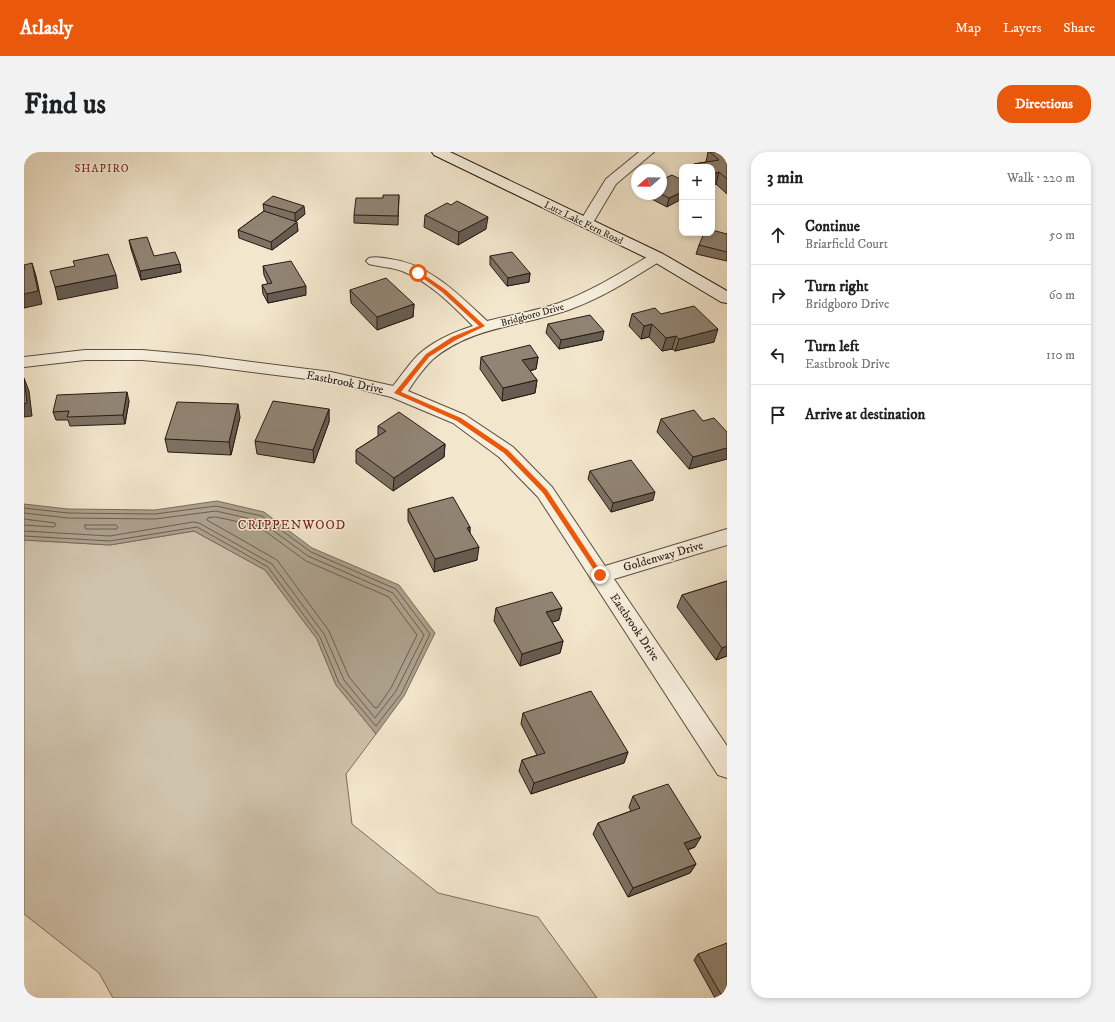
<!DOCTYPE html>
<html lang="en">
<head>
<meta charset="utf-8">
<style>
  :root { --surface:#fff; --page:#f2f2f2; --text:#202124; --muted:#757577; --line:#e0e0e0; --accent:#ea580c }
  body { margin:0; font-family:"IM FELL DW Pica",serif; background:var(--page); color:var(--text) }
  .controls { position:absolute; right:12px; top:12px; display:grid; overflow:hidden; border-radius:8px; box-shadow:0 2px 6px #0003 }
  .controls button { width:36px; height:36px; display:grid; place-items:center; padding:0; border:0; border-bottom:1px solid var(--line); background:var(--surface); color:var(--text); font:20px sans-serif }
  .compass { position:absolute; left:607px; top:12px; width:36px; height:36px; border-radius:50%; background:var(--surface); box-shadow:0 2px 6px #0003; rotate:250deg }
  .stop { position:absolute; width:12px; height:12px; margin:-9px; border:3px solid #ea580c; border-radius:50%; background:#fff }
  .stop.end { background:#ea580c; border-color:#fff; box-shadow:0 1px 4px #0008 }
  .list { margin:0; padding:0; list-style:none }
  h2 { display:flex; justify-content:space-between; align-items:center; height:52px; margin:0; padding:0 16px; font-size:17px }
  h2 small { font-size:13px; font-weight:400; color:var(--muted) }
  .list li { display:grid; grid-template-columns:26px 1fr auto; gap:12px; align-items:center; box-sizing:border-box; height:60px; padding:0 16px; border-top:1px solid var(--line) }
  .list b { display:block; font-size:15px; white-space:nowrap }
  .list p { margin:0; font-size:13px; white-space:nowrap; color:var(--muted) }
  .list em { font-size:13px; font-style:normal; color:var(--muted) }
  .icon { flex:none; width:22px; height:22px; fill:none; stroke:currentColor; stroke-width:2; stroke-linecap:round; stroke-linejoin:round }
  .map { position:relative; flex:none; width:703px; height:846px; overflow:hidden; border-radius:16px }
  header { display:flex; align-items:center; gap:24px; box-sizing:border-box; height:56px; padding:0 20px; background:var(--accent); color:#fff }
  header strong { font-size:19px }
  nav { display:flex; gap:22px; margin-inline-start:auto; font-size:14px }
  .intro { display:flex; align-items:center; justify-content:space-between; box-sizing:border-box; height:96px; padding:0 24px }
  h1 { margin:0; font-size:28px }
  .button { padding:10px 18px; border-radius:16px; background:var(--accent); color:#fff; font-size:14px; font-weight:700 }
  main { display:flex; gap:24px; padding:0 24px }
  aside { flex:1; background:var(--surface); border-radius:16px; box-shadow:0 2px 6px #0003 }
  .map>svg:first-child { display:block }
  .green { fill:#d0c3ad; stroke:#7c6e60 }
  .water { fill:#ada18d; stroke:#786b5d }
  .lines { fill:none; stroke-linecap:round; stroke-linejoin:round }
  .shore { stroke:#6a5e50; stroke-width:1 }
  .street-casing { stroke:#5a4d42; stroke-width:2 }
  .secondary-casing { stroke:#281a14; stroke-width:2 }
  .street { fill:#f7efde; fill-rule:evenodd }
  .secondary { fill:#f7efde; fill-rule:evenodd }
  .wall { fill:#7d7264; stroke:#281a14 }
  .shaded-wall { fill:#665c51; stroke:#281a14 }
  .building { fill:#918474; stroke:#281a14 }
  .route { fill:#ea580c }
  .labels { text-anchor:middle; stroke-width:3; stroke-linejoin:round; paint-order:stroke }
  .far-street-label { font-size:10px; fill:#281a14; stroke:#f7efde }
  .far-neighbourhood-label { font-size:11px; letter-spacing:1px; fill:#7a1f14; stroke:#f7efde }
  .street-label { font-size:12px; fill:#281a14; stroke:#f7efde }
  .neighbourhood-label { font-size:13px; letter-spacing:1px; fill:#7a1f14; stroke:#f7efde }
</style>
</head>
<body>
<header>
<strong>Atlasly</strong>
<nav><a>Map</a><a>Layers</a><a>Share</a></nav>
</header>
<div class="intro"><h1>Find us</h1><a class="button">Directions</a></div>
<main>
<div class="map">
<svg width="703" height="846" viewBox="0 0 703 846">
  <rect width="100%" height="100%" fill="#f2e6cc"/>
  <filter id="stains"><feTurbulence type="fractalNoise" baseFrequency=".005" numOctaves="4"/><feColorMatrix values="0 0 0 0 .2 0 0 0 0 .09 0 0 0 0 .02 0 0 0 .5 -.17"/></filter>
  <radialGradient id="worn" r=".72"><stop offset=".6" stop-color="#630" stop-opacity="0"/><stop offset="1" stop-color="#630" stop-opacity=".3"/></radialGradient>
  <path class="green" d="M170 379 241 418 293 487 312 533 352 582 322 622 328 672 414 741 514 765 573 846H89L75 821 0 762V388L86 393Z"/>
  <path class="water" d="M193 349 240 360 288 396 375 433 411 481 380 544 352 582 312 533 293 487 241 418 170 379 86 393 0 388V352L44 357 131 358Z"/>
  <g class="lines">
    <path class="shore" d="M0 356 44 361 131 362 192 354 238 364 287 400 372 437 406 482 377 542 352 574 315 531 296 485 244 415 173 375 86 389 0 384
      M0 361 44 366 131 367 192 359 236 369 284 404 369 441 400 483 372 539 351 566 320 528 300 482 248 412 175 371 169 370 86 384 0 379
      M192 365 234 374 282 409 365 445 393 483 367 536 353 556 350 555 325 525 305 479 253 408 183 368 184 366Z
      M0 367 31 371 32 373 30 375 0 373
      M61 373H92L94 375 93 377H62Z"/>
    <g class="street-casing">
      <path id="street" d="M615 0H630L592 32 567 74 562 75 557 74 555 71 582 27Z
        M633 100 638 102 641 105 638 108C609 126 580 145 547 157 501 174 447 174 408 208 399 217 391 228 384 239L441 263 489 295 528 335 581 414 703 377V393L590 427 703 594V626L694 623 514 345 475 305 429 271 367 245 307 230 174 213 118 208H61L0 215V205L61 198H118L174 203 307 220 369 234C377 224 385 212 394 203 409 189 430 180 449 174 428 153 406 130 378 119 367 115 356 115 345 112L342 109 345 106C352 104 359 106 366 107 406 112 435 143 463 169 487 163 512 159 535 151 568 139 598 120 628 102Z"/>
    </g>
    <g class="secondary-casing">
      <path id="secondary" d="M408 0H426L639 102 703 139V151L697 150 627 108 410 3Z"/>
    </g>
    <use href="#street" class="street"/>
    <use href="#secondary" class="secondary"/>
  </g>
  <path class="wall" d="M684 0H703V42L692 32 688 33V15H669L670 12 682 10Z
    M658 28 643 55 620 43 621 42H637Z
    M375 43 374 73 330 71V63L359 46Z
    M239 52 281 62 271 70 274 79 248 98 215 86 214 78 240 59Z
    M401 63 462 77 434 93 400 75Z
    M703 82V109L672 102 675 93Z
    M105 88 130 104 156 112 157 120 117 128 107 97Z
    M466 104 506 121 505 130 483 134 466 113Z
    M239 114 282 143 244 151 239 142 238 133 244 132 240 123Z
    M326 138 390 152 389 165 353 178 327 151Z
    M608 162H637L690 190 651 199 648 197 638 199 625 185 617 187 605 174Z
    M524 172 578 188 535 197 522 181Z
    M457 205H514L512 217 506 219 513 228 511 241 478 249 456 217Z
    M105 249 101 272 46 274 44 268H32L29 260Z
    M305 257V270L290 311 233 302 231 289Z
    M216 265 207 303 144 300 141 287Z
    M637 267 679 269 703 280V307L665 317 633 280Z
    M354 274 421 292 420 305 369 339 332 311V298L354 284Z
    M566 319 629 348 587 360 564 327Z
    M384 357 446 375V380L453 408 410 420 384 369Z
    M703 429V504L692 508 653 455 658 443Z
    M472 456 535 468 528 470 539 489 536 501 496 514 470 469Z
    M499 561 604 600 600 611 507 642 495 619 498 608 513 603 497 572Z
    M609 644 671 695 664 698 672 712 666 721 604 745 569 682 574 671 607 659 605 655Z
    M674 802 703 846H691L670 808Z"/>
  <path class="shaded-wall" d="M695 20 692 32 688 33V22Z
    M658 40V47L643 55 645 46Z
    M280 54 281 62 271 70V61Z
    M464 65 462 77 434 93 435 80Z
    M273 70 274 79 248 98 247 90Z
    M8 111 12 124 18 152 0 156V142Z
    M156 112 157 120 117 128 116 119Z
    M506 121 505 130 483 134 484 126Z
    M92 123 94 136 34 148 31 135Z
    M282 134V143L244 151 243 142Z
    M390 152 389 165 353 178V165Z
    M628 172 625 185 617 187 620 174Z
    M694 177 690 190 651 199 655 187Z
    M580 179 578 188 535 197 537 188Z
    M652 184 648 197 638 199 642 186Z
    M514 205 512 217 496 221 498 208Z
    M0 226 5 239 8 264 0 265Z
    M513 228 511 241 478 249 479 236Z
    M103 240 105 249 101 272 99 263Z
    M214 252 216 265 207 303 205 290Z
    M305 257V270L290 311 289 298Z
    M421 292 420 305 369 339 370 326Z
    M703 296V307L665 317 669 305Z
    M631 340 629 348 587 360 589 351Z
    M446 375 445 387 443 376Z
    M455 395 453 408 410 420 411 407Z
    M538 456 535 468 519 473 522 460Z
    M539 489 536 501 496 514 498 502Z
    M703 494V504L692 508 698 496Z
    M604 600 600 611 507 642 510 631Z
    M677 685 671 695 654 701 660 691Z
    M672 712 666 721 604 745 609 736Z"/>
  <path class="building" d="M686 0H703V27L695 20 688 22V15H673L670 12 695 8Z
    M648 23 658 28V40L645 46 637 42V28Z
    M359 43H375L374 64 330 63 332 46H359Z
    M249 44 280 54 271 61 239 52Z
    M433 49 464 65 435 80 401 63 423 51 427 53Z
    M240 59 273 70 247 90 214 78Z
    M688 78 703 82V100L675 93 680 81H688Z
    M123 85 130 104 151 100 156 112 116 119 105 88Z
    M488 100 506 121 484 126 466 104Z
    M84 102 92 123 31 135 26 119 51 114 49 109Z
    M267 109 282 134 243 142 238 133 248 131 239 114Z
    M8 111 14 139 0 142V117H1L0 113Z
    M362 126 390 152 353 165 326 138Z
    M670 154 694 177 655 187 652 184 642 186 628 172 620 174 608 162 631 156 637 162Z
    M566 163 580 179 537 188 524 172Z
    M506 193 514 205 498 208 513 228 479 236 457 205Z
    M0 226 3 251 0 252Z
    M103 240 99 263 43 265 45 259 29 260 33 243Z
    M249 249 305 257 289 298 231 289Z
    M153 250 214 252 205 290 141 287Z
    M670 258 679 269 690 266 703 280V296L669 305 637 267Z
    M375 260 421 292 370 326 332 298 362 279 354 274Z
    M607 308 631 340 589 351 566 319Z
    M429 345 446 375 443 376 455 395 411 407 384 357Z
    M703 429V494L698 496 658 443Z
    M528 440 538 456 522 460 539 489 498 502 472 456Z
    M567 539 604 600 510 631 498 608 521 601 499 561Z
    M644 632 677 685 660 691 672 712 609 736 574 671 616 656 609 644Z
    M703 791V846H699L674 802Z"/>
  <path class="route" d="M393 120H396L422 138 461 174 432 188 405 205 377 240 437 266 484 298 523 338 578 421V424H574L519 341 480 301 433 269 370 241 402 202 428 185 455 174 418 140 393 122Z"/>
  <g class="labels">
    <g class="far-street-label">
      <text transform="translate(560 70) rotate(26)" y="4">Lutz Lake Fern Road</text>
      <text transform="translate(508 162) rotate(-15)" y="4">Bridgboro Drive</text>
    </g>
    <g class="far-neighbourhood-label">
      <text x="78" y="20">SHAPIRO</text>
    </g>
    <g class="street-label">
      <text transform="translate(321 230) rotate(11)" y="4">Eastbrook Drive</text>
      <text transform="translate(639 404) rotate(-16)" y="4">Goldenway Drive</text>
      <text transform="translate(611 475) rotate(56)" y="4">Eastbrook Drive</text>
    </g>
    <g class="neighbourhood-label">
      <text x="268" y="377">CRIPPENWOOD</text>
    </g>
  </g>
  <rect width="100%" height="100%" filter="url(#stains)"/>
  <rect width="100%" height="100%" fill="url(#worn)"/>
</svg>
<div class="controls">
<button>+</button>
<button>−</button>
</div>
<svg class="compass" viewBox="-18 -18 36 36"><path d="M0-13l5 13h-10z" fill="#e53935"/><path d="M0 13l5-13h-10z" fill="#757577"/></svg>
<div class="stop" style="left:394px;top:121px"></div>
<div class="stop end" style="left:576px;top:423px"></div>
</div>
<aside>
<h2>3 min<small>Walk · 220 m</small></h2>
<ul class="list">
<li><svg class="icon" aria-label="ahead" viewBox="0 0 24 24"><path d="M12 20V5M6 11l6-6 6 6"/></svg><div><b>Continue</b><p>Briarfield Court</p></div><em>50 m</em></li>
<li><svg class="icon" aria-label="right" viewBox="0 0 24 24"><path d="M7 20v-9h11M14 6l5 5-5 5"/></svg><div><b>Turn right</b><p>Bridgboro Drive</p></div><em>60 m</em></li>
<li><svg class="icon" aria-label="left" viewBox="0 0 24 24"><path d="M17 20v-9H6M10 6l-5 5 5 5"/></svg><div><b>Turn left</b><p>Eastbrook Drive</p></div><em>110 m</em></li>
<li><svg class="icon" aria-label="arrive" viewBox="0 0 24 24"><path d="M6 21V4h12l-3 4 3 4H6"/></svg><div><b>Arrive at destination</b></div></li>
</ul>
</aside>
</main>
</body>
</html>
